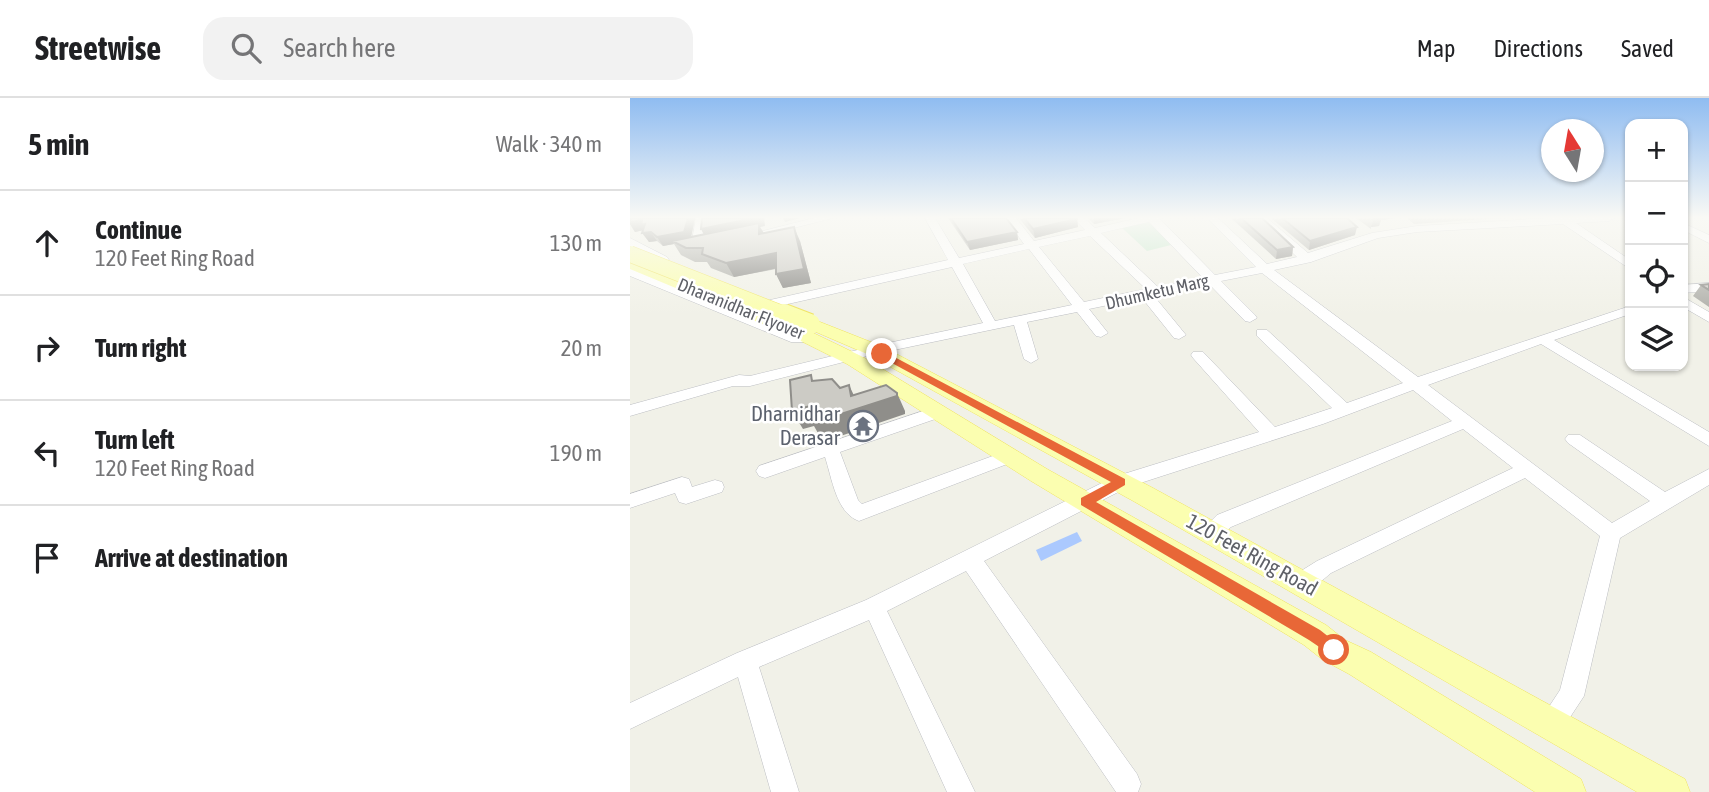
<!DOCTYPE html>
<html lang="en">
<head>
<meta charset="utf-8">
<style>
  :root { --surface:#fff; --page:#f2f2f2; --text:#202124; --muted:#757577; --line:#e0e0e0 }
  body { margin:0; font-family:"Asap Condensed",sans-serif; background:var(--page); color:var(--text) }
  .controls { position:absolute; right:21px; top:21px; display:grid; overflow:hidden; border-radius:14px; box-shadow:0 2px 5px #0004 }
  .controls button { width:63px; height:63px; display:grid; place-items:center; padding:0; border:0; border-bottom:2px solid var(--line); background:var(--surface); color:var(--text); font:35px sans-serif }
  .compass { position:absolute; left:911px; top:21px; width:63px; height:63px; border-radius:50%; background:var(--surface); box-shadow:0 2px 5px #0004; rotate:349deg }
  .stop { position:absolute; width:21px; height:21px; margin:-16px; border:5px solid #e86737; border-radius:50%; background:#fff }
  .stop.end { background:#e86737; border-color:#fff; box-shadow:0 2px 7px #0008 }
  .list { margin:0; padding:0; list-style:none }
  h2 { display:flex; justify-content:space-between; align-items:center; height:91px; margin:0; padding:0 28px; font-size:30px }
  h2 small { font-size:23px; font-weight:400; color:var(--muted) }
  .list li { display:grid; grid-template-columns:46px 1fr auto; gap:21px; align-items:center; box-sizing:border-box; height:105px; padding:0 28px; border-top:2px solid var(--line) }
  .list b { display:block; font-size:26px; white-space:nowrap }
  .list p { margin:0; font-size:23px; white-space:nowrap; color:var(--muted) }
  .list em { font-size:23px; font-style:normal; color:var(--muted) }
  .icon { flex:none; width:38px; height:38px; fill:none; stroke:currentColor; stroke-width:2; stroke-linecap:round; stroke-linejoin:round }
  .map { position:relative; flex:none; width:1079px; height:694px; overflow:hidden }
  header { display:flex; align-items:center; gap:42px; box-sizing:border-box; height:98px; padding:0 35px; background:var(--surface); border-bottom:2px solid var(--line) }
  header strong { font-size:33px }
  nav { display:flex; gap:38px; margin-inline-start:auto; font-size:24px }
  .search { width:490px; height:63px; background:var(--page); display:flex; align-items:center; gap:18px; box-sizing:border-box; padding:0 24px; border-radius:21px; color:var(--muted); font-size:26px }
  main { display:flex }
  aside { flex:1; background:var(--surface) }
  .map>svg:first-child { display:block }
  .green { fill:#c5e7cc }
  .water { fill:#abc9fe }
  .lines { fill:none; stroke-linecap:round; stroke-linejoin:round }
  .minor-casing { stroke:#bcbec3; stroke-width:1 }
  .major-casing { stroke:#f0e461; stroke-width:1 }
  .minor { fill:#fff; fill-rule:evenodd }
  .major { fill:#fbfeb0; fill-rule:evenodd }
  .major-bridge-far1-casing { stroke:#f0e461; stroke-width:17; stroke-linecap:butt }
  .major-bridge-casing { stroke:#f0e461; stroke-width:22; stroke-linecap:butt }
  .major-bridge-far1 { stroke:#fbfeb0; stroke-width:16 }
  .major-bridge { stroke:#fbfeb0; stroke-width:20 }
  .wall { fill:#afafa9 }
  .shaded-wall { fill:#8f8e8a }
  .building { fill:#cccbc5; stroke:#8f8e8a; stroke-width:2 }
  .route { fill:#e86737 }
  .labels { text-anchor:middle; stroke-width:5; stroke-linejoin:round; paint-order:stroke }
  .far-street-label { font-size:18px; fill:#5f6168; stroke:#fff }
  .worship-label { font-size:21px; fill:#5b616d; stroke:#fff; text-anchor:end }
  .street-label { font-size:21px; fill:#5f6168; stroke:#fff }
</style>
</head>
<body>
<header>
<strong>Streetwise</strong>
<div class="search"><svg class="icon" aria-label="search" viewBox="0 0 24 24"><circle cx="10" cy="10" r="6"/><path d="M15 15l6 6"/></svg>Search here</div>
<nav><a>Map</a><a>Directions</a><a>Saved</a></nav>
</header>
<main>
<aside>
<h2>5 min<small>Walk · 340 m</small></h2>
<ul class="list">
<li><svg class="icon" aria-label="ahead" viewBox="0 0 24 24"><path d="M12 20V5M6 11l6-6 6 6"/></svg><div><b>Continue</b><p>120 Feet Ring Road</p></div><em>130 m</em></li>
<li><svg class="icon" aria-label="right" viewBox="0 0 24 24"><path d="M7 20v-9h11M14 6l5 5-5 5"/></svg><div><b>Turn right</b></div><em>20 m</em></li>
<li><svg class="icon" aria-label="left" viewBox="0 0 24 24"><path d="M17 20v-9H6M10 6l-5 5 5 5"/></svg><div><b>Turn left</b><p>120 Feet Ring Road</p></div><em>190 m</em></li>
<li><svg class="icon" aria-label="arrive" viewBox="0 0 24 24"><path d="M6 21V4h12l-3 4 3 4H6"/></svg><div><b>Arrive at destination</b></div></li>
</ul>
</aside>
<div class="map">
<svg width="1079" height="694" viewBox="0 0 1079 694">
  <rect width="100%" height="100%" fill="#f1f1e8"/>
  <path class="green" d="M519 122 545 146 517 153 490 128Z"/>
  <path class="water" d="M447 434 452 443 411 463 406 452Z"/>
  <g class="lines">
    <g class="minor-casing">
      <path id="minor" d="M66 120H76L73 149 67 152 61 149Z
        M184 120H203L112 143 106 140Z
        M295 120H305L329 160 394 146 375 120H386L404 143 455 132 443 120H454L465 130 509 120H529L585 177 626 169 577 120H588L637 166 667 159 626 120H637L678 155 742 135 787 128 921 120H984L979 123 946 125 1000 162V171L933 126 787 134 748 140 681 164 644 172 788 279 1000 208V216L924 242 1079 334V348L911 246 798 287 982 425 1020 403 938 345 935 341 938 337H950L1035 394 1079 371V387L990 440 954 598 931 633 922 637 913 633 909 624 930 592 970 438 895 380 701 475C690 484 678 497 663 492L660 485 663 478 687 463 883 370 833 331 601 429C592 436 585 444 573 440L570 434 587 417 822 323 783 292 693 326 498 389 354 463 507 676 511 686 508 694H486L336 473 257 513 345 694H317L239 522 129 569 169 694H141L108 579 0 631V605L107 555 236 502 484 379 629 334 563 260 561 257 563 254H573L645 329 702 310 627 238V232H637L717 305 773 285 632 175 591 183 625 217 627 220 620 224 615 223 579 186 524 198 556 237 549 241 544 240 512 200 459 211 478 235 471 239 466 238 447 214 397 224 408 261 401 265 394 261 384 227 245 256 120 288H103L0 318V307L109 277 120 278 244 248 353 225 322 169 140 210 133 206 140 202 318 162ZM519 124 573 180 528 189 471 135ZM460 138 516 191 454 204 409 149ZM399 151 442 207 365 223 333 166Z
        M1053 125 1079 137V145L1053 132Z
        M0 140 37 159 39 162 29 165 0 148Z
        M0 170 168 237 183 236 190 240 183 244H161L0 178Z
        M1079 185V193L1053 195V187Z
        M1053 199 1079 214V224L1053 209Z
        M308 308 316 314 314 318 210 354 228 402 232 406 379 352 385 353 388 358 385 363 229 423C206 415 202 380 195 359L135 380 129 378 126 373 129 368Z
        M52 379 59 381 62 389 85 382 92 384 94 389 92 394 56 406 49 404 45 395 0 410V396Z"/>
    </g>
    <g class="major-casing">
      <path id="major" d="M0 160 173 230 231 258 417 371 696 527 715 542 741 554 951 681 956 694H905L719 576 693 562 674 547 401 383 217 266 161 238 0 171Z
        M185 222 251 248 523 390 1055 681 1060 694H1007L505 404 237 256 179 231 176 227 179 223Z"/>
    </g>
    <use href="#minor" class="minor"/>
    <use href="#major" class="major"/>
    <g class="major-bridge-far1-casing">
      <path id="major-bridge-far1" d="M0 156 158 218"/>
    </g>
    <g class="major-bridge-casing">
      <path id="major-bridge" d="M154 216 180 226"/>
    </g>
    <use href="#major-bridge-far1" class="major-bridge-far1"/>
    <use href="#major-bridge" class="major-bridge"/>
  </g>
  <path class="wall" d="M0 120H65L61 139 135 128 130 129 134 135 170 143 181 185 153 190 146 176V171L104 179 81 170 77 164H65L51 157 44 146 33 148 27 143 19 144 13 132 5 134 0 126Z
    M318 120H376L387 134 388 142 340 152Z
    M389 120H447L448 129 405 140Z
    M458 120H495L464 126Z
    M601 120H632L663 149 662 158 646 161Z
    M641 120H717L725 137 679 152Z
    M726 120H766L751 122 749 128 741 129V131Z
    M777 120H872L784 126Z
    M1079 186V209L1063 198 1071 187Z"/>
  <path class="shaded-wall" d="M58 120H65L60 144 42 143 44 146 33 148 27 139Z
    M124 120H134L135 128 130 129 136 139 76 141 71 131Z
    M153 120H170L155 124Z
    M464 120H495L464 126Z
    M744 120H766L751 122 749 128 741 129 743 123 741 122Z
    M447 121 448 129 405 140 403 131Z
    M12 122 15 126 27 143 19 144 12 135 14 132 5 134 0 126V124Z
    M164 129 170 143 181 185 153 190 146 176Z
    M727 129 725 137 679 152 680 143Z
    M387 134 388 142 340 152 337 144Z
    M663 149 662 158 646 161 647 152Z
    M146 155 153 169 104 179 96 165Z
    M219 287 228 306 267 295 275 313V316L193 344 184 328 173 331 162 313 221 298Z"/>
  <path class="building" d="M1 120H58L54 134 27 139 21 134 12 135 15 126 11 127 12 122 0 124Z
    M72 120H124L71 131Z
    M321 120H376L387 134 337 144Z
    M394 120H447V121L403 131Z
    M611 120H632L663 149 647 152Z
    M652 120H717L727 129 680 143Z
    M129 125V136L164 129 174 171 146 176V155L96 165 72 156 73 150H56L42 143Z
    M1079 186V192L1071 187Z
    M181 277 182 283 202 281 210 290 219 287 221 298 256 287 267 295V298L183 325 180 308 162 313 160 282Z"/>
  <linearGradient id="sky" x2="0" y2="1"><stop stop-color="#8fbcf1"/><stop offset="0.55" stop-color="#f9f9f5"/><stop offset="1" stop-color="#f9f9f5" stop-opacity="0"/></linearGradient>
  <rect width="1079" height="217" fill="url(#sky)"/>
  <path class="route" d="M249 254H255L495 381V387L466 404 690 532 709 547 711 552 709 557 704 559 679 542 451 407V400L481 384 249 258Z"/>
  <defs>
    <g id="temple-ring" transform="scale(1.575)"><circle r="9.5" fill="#fff" stroke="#6b7280" stroke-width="1.5"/><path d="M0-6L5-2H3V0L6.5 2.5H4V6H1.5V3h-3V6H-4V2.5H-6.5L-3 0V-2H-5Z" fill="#6b7280"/></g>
  </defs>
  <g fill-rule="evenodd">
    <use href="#temple-ring" x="233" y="328"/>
  </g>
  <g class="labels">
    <g class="far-street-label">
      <text transform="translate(527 194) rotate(-13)" y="6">Dhumketu Marg</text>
      <text transform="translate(111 211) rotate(22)" y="6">Dharanidhar Flyover</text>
    </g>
    <g class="worship-label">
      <text x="210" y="323">Dharnidhar<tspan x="210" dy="24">Derasar</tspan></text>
    </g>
    <g class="street-label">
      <text transform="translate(622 457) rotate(29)" y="7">120 Feet Ring Road</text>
    </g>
  </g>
</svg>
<div class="controls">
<button>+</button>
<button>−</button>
<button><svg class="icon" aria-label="locate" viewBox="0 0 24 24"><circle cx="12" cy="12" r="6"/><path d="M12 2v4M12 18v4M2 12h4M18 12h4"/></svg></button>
<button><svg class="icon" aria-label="layers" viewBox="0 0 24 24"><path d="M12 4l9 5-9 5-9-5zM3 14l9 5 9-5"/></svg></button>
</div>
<svg class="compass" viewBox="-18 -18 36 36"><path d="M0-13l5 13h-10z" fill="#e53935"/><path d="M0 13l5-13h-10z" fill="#757577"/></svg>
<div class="stop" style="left:704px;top:552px"></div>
<div class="stop end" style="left:252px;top:256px"></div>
</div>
</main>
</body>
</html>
